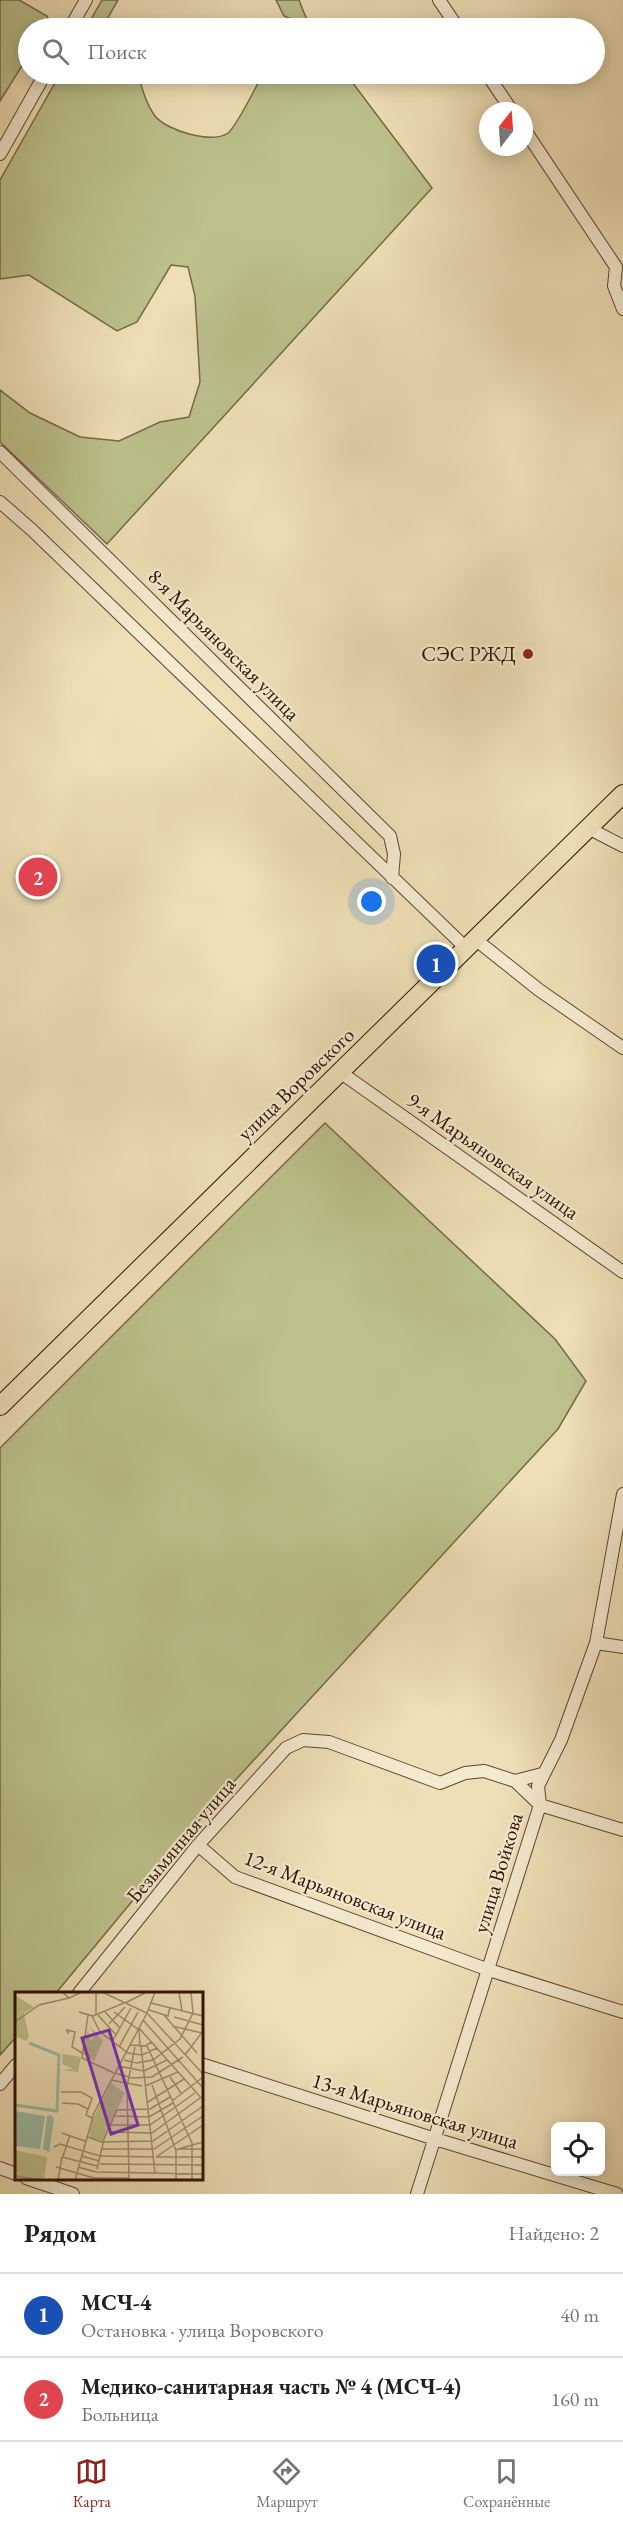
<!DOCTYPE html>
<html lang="ru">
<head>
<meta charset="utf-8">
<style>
  :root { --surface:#fff; --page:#f6f6f6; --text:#202124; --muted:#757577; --line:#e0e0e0; --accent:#8f2418 }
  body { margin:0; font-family:"EB Garamond",serif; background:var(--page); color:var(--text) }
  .controls { position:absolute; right:18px; bottom:18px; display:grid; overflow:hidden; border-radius:9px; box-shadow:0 3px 15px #0003 }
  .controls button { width:54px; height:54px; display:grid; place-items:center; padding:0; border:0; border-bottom:2px solid var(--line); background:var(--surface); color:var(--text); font:30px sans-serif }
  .compass { position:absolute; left:479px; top:102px; width:54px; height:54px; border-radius:50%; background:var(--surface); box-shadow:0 3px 15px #0003; rotate:17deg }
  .you { position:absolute; left:372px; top:902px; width:21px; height:21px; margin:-15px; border:4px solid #fff; border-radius:50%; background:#1a73e8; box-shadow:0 0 0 9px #1a73e833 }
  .badge { display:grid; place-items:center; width:39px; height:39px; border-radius:50%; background:var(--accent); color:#fff; font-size:20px; font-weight:700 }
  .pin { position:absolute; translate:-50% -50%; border:3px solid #fff; box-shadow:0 2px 6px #0006 }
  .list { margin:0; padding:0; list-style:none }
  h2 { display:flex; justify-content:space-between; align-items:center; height:78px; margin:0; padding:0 24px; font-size:26px }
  h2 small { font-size:20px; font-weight:400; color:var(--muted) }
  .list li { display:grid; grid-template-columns:39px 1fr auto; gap:18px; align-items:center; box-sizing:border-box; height:84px; padding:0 24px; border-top:2px solid var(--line) }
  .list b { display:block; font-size:22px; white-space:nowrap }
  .list p { margin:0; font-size:20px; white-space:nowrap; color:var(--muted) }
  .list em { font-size:20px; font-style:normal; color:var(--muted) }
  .icon { flex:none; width:33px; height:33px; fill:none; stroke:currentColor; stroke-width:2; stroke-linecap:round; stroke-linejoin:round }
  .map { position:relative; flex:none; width:623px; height:2194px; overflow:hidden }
  .search { position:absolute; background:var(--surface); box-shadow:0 3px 15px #0003; left:18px; right:18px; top:18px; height:66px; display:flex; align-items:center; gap:15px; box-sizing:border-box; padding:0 21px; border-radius:33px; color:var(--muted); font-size:22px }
  .sheet { height:246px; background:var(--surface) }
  nav { display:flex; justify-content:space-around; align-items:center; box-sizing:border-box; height:84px; border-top:2px solid var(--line); background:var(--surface); font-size:16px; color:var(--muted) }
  nav a { display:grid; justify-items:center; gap:3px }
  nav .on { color:var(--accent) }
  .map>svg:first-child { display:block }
  .green { fill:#bcc18b; stroke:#766947; stroke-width:1.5 }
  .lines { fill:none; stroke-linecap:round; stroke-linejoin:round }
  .minor-casing { stroke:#604430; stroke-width:14 }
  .primary-casing { stroke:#301103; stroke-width:20 }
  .minor { stroke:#f4ead0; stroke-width:12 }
  .primary { stroke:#eedfb6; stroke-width:18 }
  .poi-dot { fill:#8f2418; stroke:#f4ead0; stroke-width:2 }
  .labels { text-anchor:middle; stroke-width:4.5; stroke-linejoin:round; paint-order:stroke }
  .street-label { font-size:21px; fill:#301103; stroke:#f4ead0 }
  .poi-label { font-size:21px; fill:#301103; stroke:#f4ead0; text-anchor:end }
  .inset-river { fill:none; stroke:#9bbda8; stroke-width:3 }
  .inset-road { fill:none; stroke:#a28d6e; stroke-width:1.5 }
  .view { fill:#7b2cbf; fill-opacity:0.15; stroke:#7b2cbf; stroke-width:3 }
  .inset-edge { fill:none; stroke:#301103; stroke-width:3 }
</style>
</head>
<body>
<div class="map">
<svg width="623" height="2194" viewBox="0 0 623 2194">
  <rect width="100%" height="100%" fill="#eedfb6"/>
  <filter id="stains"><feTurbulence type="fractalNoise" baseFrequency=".00333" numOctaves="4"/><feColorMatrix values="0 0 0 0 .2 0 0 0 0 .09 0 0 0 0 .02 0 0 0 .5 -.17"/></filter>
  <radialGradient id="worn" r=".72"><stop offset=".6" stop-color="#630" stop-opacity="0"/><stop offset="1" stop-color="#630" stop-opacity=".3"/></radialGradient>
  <path class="green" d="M0 0H19L47 16 50 23 46 28H28V56L0 101Z
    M102 0H118L102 28H86Z
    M276 0H299C303 10 306 20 312 28L284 16Z
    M60 74H138C142 88 146 104 155 116 167 131 212 144 228 133 237 126 256 86 263 74H346L432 188 107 544 0 442V390L30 413 80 437 119 441 160 422 189 417 200 382 195 296 188 267 171 265 137 322 117 331 29 275 0 279V180Z
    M325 1123 555 1339 586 1381 558 1429 207 1811 56 1993H16V2037L0 2055V1448Z"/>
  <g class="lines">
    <g class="minor-casing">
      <path id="minor" d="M439 0 458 28
        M70 28 86 0
        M487 74 512 111
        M524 129 616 267 614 286 623 309
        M0 154 45 74
        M0 452 390 836 394 854 392 878
        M0 502 32 530 466 948
        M588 828 623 846
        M475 939 539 990 623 1048
        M340 1072 623 1272
        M596 1643 623 1647
        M515 1781 542 1774
        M198 1845 235 1877 489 1970 623 2012
        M79 1993 198 1845 286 1748 303 1740 329 1742 440 1783 465 1773 484 1771 515 1781 540 1805 623 1830
        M201 2064 435 2139 617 2194
        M0 2084 16 2065
        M0 2168 16 2174
        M26 2178 73 2194
        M417 2194 540 1805 538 1786 561 1740 596 1643 623 1494"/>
    </g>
    <g class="primary-casing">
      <path id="primary" d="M0 1406 623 794"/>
    </g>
    <use href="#minor" class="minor"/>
    <use href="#primary" class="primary"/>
  </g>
  <circle class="poi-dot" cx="528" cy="654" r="6"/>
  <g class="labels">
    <g class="street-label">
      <text transform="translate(224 645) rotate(45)" y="7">8-я Марьяновская улица</text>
      <text transform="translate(296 1084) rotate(-44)" y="7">улица Воровского</text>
      <text transform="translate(493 1156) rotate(35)" y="7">9-я Марьяновская улица</text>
      <text transform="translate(181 1840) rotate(-50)" y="7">Безымянная улица</text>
      <text transform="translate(498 1873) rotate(-73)" y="7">улица Войкова</text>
      <text transform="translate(345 1895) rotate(21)" y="7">12-я Марьяновская улица</text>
      <text transform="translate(415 2111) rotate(17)" y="7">13-я Марьяновская улица</text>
    </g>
    <g class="poi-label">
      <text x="516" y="661">СЭС РЖД</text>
    </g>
  </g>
  <g transform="translate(15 1992)">
    <rect width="188" height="188" fill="#eedfb6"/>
    <path d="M1 4 19 15 9 21 14 45 11 49 0 44ZM74 33 88 49 79 69 68 62 73 37 75 49 80 44ZM48 53V62L66 65 63 80 46 78 58 77 47 72ZM96 91 110 101 88 149 75 146V133ZM0 158 32 165 29 187 0 188Z" fill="#bcc18b"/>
    <path d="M0 119 30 124 25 157 0 154ZM36 123 39 127 34 160 28 157 32 124Z" fill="#9bbda8"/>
    <path class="inset-river" d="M0 113 42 119 44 63 14 51"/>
    <path class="inset-road" d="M47 0 54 6 67 0M81 0V23M87 0 132 21 188 82M164 0 167 19M110 11 132 0M136 11 188 24M134 18 153 24 155 15M64 20 78 24 109 11M90 20 105 36M99 20 124 38 125 54M73 23 67 66 99 81M83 23 101 43M149 23 182 61M77 24 85 40 113 61 127 63 142 56M159 25 188 33M128 28 188 96M0 30 24 13 54 6M94 32 110 15M157 34 187 41M124 36 188 108M53 42 52 38 60 40 57 55 67 61M97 50 116 16M115 53 130 54 137 50M126 54 140 181M132 54 177 151V188M104 55 123 20M170 63 188 39M109 68 122 71 138 68 165 47 178 21 176 0M103 74 129 79 152 68M100 81 117 86 137 85 168 65M155 85 166 101M96 88 127 94M137 93 161 159V188M130 94 163 80M46 100H66L77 106 71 123 77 126M157 109 188 85M133 110 169 87M47 111 63 112 73 117M100 124 134 125 158 111M96 133H135L180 101M94 140 137 141 185 106M47 141 70 149M73 145 86 150 138 149 188 114M39 155 45 152 85 164M87 157H139L188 124M164 157H188M160 158 188 150M48 164 55 143M66 164 85 169M86 164 139 165M47 165 82 174M141 165 188 133M141 165H188M85 172 188 173M41 175 79 186H114M63 175 81 180 188 182M82 177 89 147 102 118 135 117 155 105M0 184 26 188M43 188 47 165M60 188 79 121 132 21 140 0M114 188 112 94 120 55"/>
    <path class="view" d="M94 38 123 133 96 142 67 46Z"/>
    <rect width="188" height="188" class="inset-edge"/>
  </g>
  <rect width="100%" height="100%" filter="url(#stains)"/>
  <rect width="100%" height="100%" fill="url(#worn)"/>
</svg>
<div class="controls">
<button><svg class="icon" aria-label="locate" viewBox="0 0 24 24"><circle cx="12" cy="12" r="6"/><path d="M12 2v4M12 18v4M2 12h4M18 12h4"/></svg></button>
</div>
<svg class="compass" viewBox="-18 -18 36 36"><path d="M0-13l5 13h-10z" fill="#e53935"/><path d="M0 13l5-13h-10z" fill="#757577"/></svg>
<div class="you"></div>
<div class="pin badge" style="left:436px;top:964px;background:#1a4fb4">1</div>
<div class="pin badge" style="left:38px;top:877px;background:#e0444e">2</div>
<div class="search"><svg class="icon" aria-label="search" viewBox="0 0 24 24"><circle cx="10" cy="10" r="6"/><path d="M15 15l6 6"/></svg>Поиск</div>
</div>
<section class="sheet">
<h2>Рядом<small>Найдено: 2</small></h2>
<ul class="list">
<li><span class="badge" style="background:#1a4fb4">1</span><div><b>МСЧ-4</b><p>Остановка · улица Воровского</p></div><em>40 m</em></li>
<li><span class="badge" style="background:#e0444e">2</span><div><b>Медико-санитарная часть № 4 (МСЧ-4)</b><p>Больница</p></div><em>160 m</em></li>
</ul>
</section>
<nav>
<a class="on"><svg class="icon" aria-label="map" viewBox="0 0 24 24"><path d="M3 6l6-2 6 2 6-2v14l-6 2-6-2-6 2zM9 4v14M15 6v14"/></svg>Карта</a>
<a><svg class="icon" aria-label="directions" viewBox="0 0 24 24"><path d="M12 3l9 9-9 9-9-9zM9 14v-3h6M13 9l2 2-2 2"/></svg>Маршрут</a>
<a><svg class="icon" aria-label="saved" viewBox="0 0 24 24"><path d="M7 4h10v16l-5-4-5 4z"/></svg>Сохранённые</a>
</nav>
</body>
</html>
